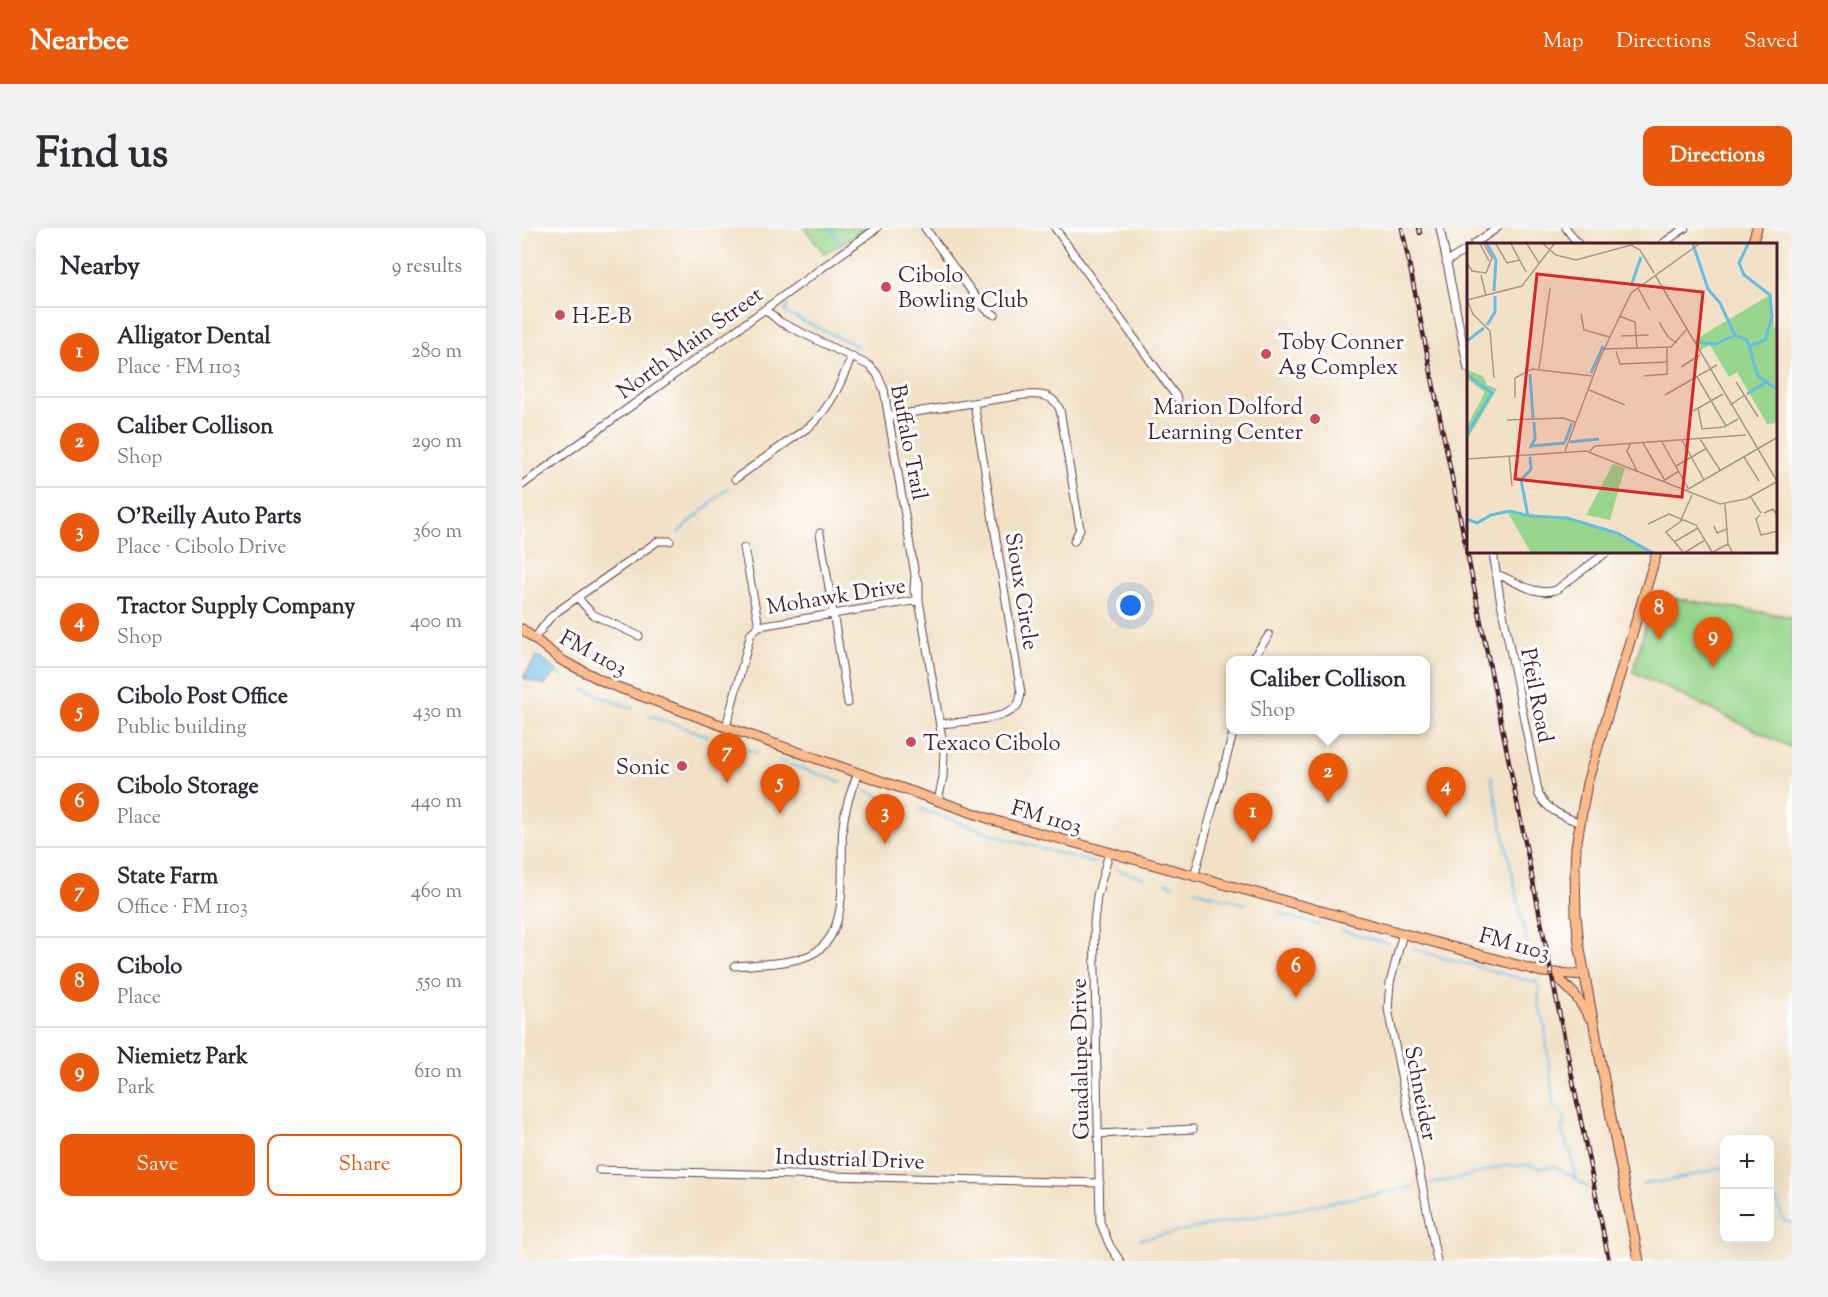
<!DOCTYPE html>
<html lang="en">
<head>
<meta charset="utf-8">
<style>
  :root { --surface:#fff; --page:#f2f2f3; --text:#2b2b33; --muted:#7c7c81; --line:#e1e1e2; --accent:#ea580c }
  body { margin:0; font-family:"Sorts Mill Goudy",serif; background:var(--page); color:var(--text) }
  .controls { position:absolute; right:18px; bottom:18px; display:grid; overflow:hidden; border-radius:12px; box-shadow:0 6px 24px #0002 }
  .controls button { width:54px; height:54px; display:grid; place-items:center; padding:0; border:0; border-bottom:2px solid var(--line); background:var(--surface); color:var(--text); font:30px sans-serif }
  .you { position:absolute; left:609px; top:378px; width:21px; height:21px; margin:-15px; border:4px solid #fff; border-radius:50%; background:#1a73e8; box-shadow:0 0 0 9px #1a73e833 }
  .badge { display:grid; place-items:center; width:39px; height:39px; border-radius:50%; background:var(--accent); color:#fff; font-size:20px; font-weight:700 }
  .pin { position:absolute; translate:-50% -50px; filter:drop-shadow(0 2px 3px #0008) }
  .pin::after { content:''; position:absolute; top:32px; width:21px; height:18px; background:inherit; clip-path:polygon(0 0,100% 0,50% 100%) }
  .popup { position:absolute; left:704px; top:428px; width:204px; height:78px; box-sizing:border-box; display:grid; place-content:center; border-radius:12px; background:var(--surface); filter:drop-shadow(0 2px 4px #0005); font-size:20px; white-space:nowrap; color:var(--muted) }
  .popup b { font-size:22px; color:var(--text) }
  .popup::after { content:''; position:absolute; left:50%; top:100%; margin-left:-12px; border:12px solid transparent; border-top-color:var(--surface) }
  .list { margin:0; padding:0; list-style:none }
  h2 { display:flex; justify-content:space-between; align-items:center; height:78px; margin:0; padding:0 24px; font-size:26px }
  h2 small { font-size:20px; font-weight:400; color:var(--muted) }
  .list li { display:grid; grid-template-columns:39px 1fr auto; gap:18px; align-items:center; box-sizing:border-box; height:90px; padding:0 24px; border-top:2px solid var(--line) }
  .list b { display:block; font-size:22px; white-space:nowrap }
  .list p { margin:0; font-size:20px; white-space:nowrap; color:var(--muted) }
  .list em { font-size:20px; font-style:normal; color:var(--muted) }
  .actions { display:flex; gap:12px; padding:18px 24px }
  .actions a { flex:1; padding:14px 0; border:2px solid var(--accent); border-radius:12px; text-align:center; font-size:21px; color:var(--accent) }
  .actions .main { background:var(--accent); color:#fff }
  .map { position:relative; flex:none; width:1270px; height:1033px; overflow:hidden; border-radius:12px }
  header { display:flex; align-items:center; gap:36px; box-sizing:border-box; height:84px; padding:0 30px; background:var(--accent); color:#fff }
  header strong { font-size:28px }
  nav { display:flex; gap:33px; margin-inline-start:auto; font-size:21px }
  .intro { display:flex; align-items:center; justify-content:space-between; box-sizing:border-box; height:144px; padding:0 36px }
  h1 { margin:0; font-size:42px }
  .button { padding:15px 27px; border-radius:12px; background:var(--accent); color:#fff; font-size:21px; font-weight:700 }
  main { display:flex; gap:36px; padding:0 36px }
  aside { flex:1; background:var(--surface); border-radius:12px; box-shadow:0 6px 24px #0002 }
  .map>svg:first-child { display:block }
  .green { fill:#97d68c; stroke:#707a5c; stroke-width:1.5 }
  .water { fill:#67bce4; stroke:#586e88; stroke-width:1.5 }
  .lines { fill:none; stroke-linecap:round; stroke-linejoin:round }
  .stream { stroke:#67bce4; stroke-width:2 }
  .minor-casing { stroke:#633c42; stroke-width:9 }
  .major-casing { stroke:#633c42; stroke-width:11 }
  .minor { stroke:#fff; stroke-width:7 }
  .major { stroke:#fbbb8c; stroke-width:9 }
  .rail-casing { stroke:#4a1f2b; stroke-width:4.5 }
  .rail { stroke:#fff; stroke-width:2; stroke-dasharray:7; stroke-linecap:butt }
  .poi-dot { fill:#d1495b; stroke:#fff; stroke-width:2 }
  .labels { text-anchor:middle; stroke-width:6; stroke-linejoin:round; paint-order:stroke }
  .poi-label { font-size:22px; fill:#4a1f2b; stroke:#fff; text-anchor:start }
  .street-label { font-size:22px; fill:#4a1f2b; stroke:#fff }
  .inset-river { fill:none; stroke:#67bce4; stroke-width:3 }
  .inset-road { fill:none; stroke:#af9388; stroke-width:1.5 }
  .view { fill:#d62828; fill-opacity:0.15; stroke:#d62828; stroke-width:3 }
  .inset-edge { fill:none; stroke:#4a1f2b; stroke-width:3 }
</style>
</head>
<body>
<header>
<strong>Nearbee</strong>
<nav><a>Map</a><a>Directions</a><a>Saved</a></nav>
</header>
<div class="intro"><h1>Find us</h1><a class="button">Directions</a></div>
<main>
<aside>
<h2>Nearby<small>9 results</small></h2>
<ul class="list">
<li><span class="badge">1</span><div><b>Alligator Dental</b><p>Place · FM 1103</p></div><em>280 m</em></li>
<li><span class="badge">2</span><div><b>Caliber Collison</b><p>Shop</p></div><em>290 m</em></li>
<li><span class="badge">3</span><div><b>O'Reilly Auto Parts</b><p>Place · Cibolo Drive</p></div><em>360 m</em></li>
<li><span class="badge">4</span><div><b>Tractor Supply Company</b><p>Shop</p></div><em>400 m</em></li>
<li><span class="badge">5</span><div><b>Cibolo Post Office</b><p>Public building</p></div><em>430 m</em></li>
<li><span class="badge">6</span><div><b>Cibolo Storage</b><p>Place</p></div><em>440 m</em></li>
<li><span class="badge">7</span><div><b>State Farm</b><p>Office · FM 1103</p></div><em>460 m</em></li>
<li><span class="badge">8</span><div><b>Cibolo</b><p>Place</p></div><em>550 m</em></li>
<li><span class="badge">9</span><div><b>Niemietz Park</b><p>Park</p></div><em>610 m</em></li>
</ul>
<div class="actions"><a class="main">Save</a><a>Share</a></div>
</aside>
<div class="map">
<svg width="1270" height="1033" viewBox="0 0 1270 1033">
  <rect width="100%" height="100%" fill="#fff"/>
  <filter id="ink" filterUnits="userSpaceOnUse"><feTurbulence type="fractalNoise" baseFrequency=".0167" numOctaves="2"/><feDisplacementMap in="SourceGraphic" scale="12" xChannelSelector="R" yChannelSelector="G"/><feConvolveMatrix kernelMatrix="1 2 1 2 8 2 1 2 1" color-interpolation-filters="sRGB"/></filter>
  <filter id="wash" filterUnits="userSpaceOnUse"><feTurbulence type="fractalNoise" baseFrequency=".008" numOctaves="4" result="noise"/><feDisplacementMap in="SourceGraphic" scale="24" xChannelSelector="R" yChannelSelector="G"/><feGaussianBlur stdDeviation="1.35" result="paint"/><feColorMatrix in="noise" values="0 0 0 0 0 0 0 0 0 0 0 0 0 0 0 0 0 1.4 0 .05"/><feComposite in="paint" operator="in"/></filter>
  <g filter="url(#wash)">
    <rect width="100%" height="100%" fill="#f2e1c6"/>
    <path class="green" d="M283 0H348L302 25Z
      M1132 367 1270 389V520L1111 444Z"/>
    <path class="water" d="M15 428 35 443 23 457 1 450Z"/>
    <g class="lines">
      <path class="stream" d="M309 0 319 19
        M266 77 263 83 265 86 336 118
        M156 305 206 260
        M33 444 41 449
        M61 461 111 481
        M126 487 186 508
        M214 517 235 525
        M255 532 319 554
        M969 547 1008 729
        M344 563 378 575
        M399 581 485 611 572 635
        M595 642 623 650
        M644 655 651 657
        M673 662 723 676
        M757 685 797 697
        M820 703 865 715
        M890 721 1015 755
        M1014 752 1017 761V778L1022 792 1032 879 1043 891 1040 904 1044 913 1046 921 1049 924 1053 950
        M905 956 939 950 981 938 1008 937 1018 940 1033 938 1066 959
        M1120 956 1151 952 1199 940 1202 941
        M1248 963 1257 978 1261 992 1270 996
        M618 1011 893 958"/>
    </g>
  </g>
  <g filter="url(#ink)">
    <g class="lines">
      <g class="minor-casing">
        <path id="minor" d="M403 0 459 76 466 83 473 87
          M533 0 656 171
          M918 0 946 141
          M1044 0 1056 16
          M952 16 975 0
          M1140 16 1163 0
          M924 34 946 21
          M243 81 258 94 348 138 355 146 362 162 393 347 397 355V372L422 522 421 549 416 573
          M368 188 501 167C517 166 531 165 538 182L558 301 552 313
          M213 251 288 198C310 178 319 154 330 128
          M0 257 355 0
          M298 305 326 475
          M222 320 237 398
          M971 324 978 370 1017 567C1026 583 1041 588 1058 595
          M974 346C993 352 1013 369 1034 362L1085 324
          M393 347 392 363 397 372
          M56 370 70 386 117 408
          M12 411 27 391 36 383 136 313H148
          M730 432 732 428 747 407
          M418 496C436 494 483 492 494 479 498 475 498 470 499 465L452 175
          M204 499 229 405 237 398 397 372
          M587 625 575 668 572 695 578 994 588 1018 598 1033
          M672 649 712 502
          M881 705 868 755 866 781 915 1033
          M213 738C235 736 271 736 290 726 331 705 317 637 321 598 323 579 329 562 336 545
          M577 906 671 901
          M77 942 578 955"/>
      </g>
      <g class="major-casing">
        <path id="major" d="M1230 16 1235 0
          M0 401 39 432 87 456 204 499 474 593 1020 744 1063 747
          M1032 746 1053 767 1068 790
          M1117 1033 1094 916 1057 716 1054 687 1053 642 1054 619 1065 555 1135 324"/>
      </g>
      <use href="#minor" class="minor"/>
      <use href="#major" class="major"/>
      <g class="rail-casing">
        <path id="rail" d="M880 0 1087 1033
          M897 0 898 5"/>
      </g>
      <use href="#rail" class="rail"/>
    </g>
  </g>
  <g class="poi-dot">
    <circle cx="364" cy="59" r="6"/>
    <circle cx="38" cy="87" r="6"/>
    <circle cx="744" cy="126" r="6"/>
    <circle cx="793" cy="191" r="6"/>
    <circle cx="389" cy="514" r="6"/>
    <circle cx="160" cy="538" r="6"/>
  </g>
  <g class="labels">
    <g class="poi-label">
      <text x="376" y="54">Cibolo<tspan x="376" dy="25">Bowling Club</tspan></text>
      <text x="50" y="95">H-E-B</text>
      <text x="756" y="121">Toby Conner<tspan x="756" dy="25">Ag Complex</tspan></text>
      <text x="781" y="186" text-anchor="end">Marion Dolford<tspan x="781" dy="25">Learning Center</tspan></text>
      <text x="401" y="522">Texaco Cibolo</text>
      <text x="148" y="546" text-anchor="end">Sonic</text>
    </g>
    <g class="street-label">
      <text transform="translate(167 114) rotate(-36)" y="8">North Main Street</text>
      <text transform="translate(388 214) rotate(79)" y="8">Buffalo Trail</text>
      <text transform="translate(501 363) rotate(81)" y="8">Sioux Circle</text>
      <text transform="translate(314 367) rotate(-9)" y="8">Mohawk Drive</text>
      <text transform="translate(72 424) rotate(28)" y="8">FM 1103</text>
      <text transform="translate(1016 467) rotate(79)" y="8">Pfeil Road</text>
      <text transform="translate(525 588) rotate(16)" y="8">FM 1103</text>
      <text transform="translate(993 715) rotate(15)" y="8">FM 1103</text>
      <text transform="translate(557 831) rotate(-91)" y="8">Guadalupe Drive</text>
      <text transform="translate(900 865) rotate(79)" y="8">Schneider</text>
      <text transform="translate(328 930) rotate(2)" y="8">Industrial Drive</text>
    </g>
  </g>
  <g transform="translate(945 15)">
    <rect width="310" height="310" fill="#f2e1c6"/>
    <path d="M303 52 307 84 310 83V180L300 181 270 129 262 134 243 102 232 108 227 97ZM0 127 16 133 20 142 30 146 0 197V183L18 149 0 136ZM146 221 158 225 143 277 119 272ZM40 268 100 275 150 290 186 310H64Z" fill="#97d68c"/>
    <path class="inset-river" d="M20 1 29 17 27 48M226 1 241 46 253 60 268 92 280 97 291 133 311 147M281 1 272 20 277 32 303 52 305 74 298 97 283 103M164 43 174 14M20 82 28 69V53M0 98 17 85M229 99 249 101 268 92M124 130 136 103M63 131 66 175M0 132 25 150 0 191M280 151 298 140M98 199 105 180M103 199 132 196M65 203 98 200M63 205 68 196 67 179M61 273 54 237 64 226 63 214M0 276 10 280 24 272 43 268 63 273 100 275 150 290 186 310"/>
    <path class="inset-road" d="M13 1 22 18M29 1 40 20 53 17M44 1 59 29M60 1 72 20M76 1 89 12 109 17 164 2 173 7 187 30M0 20 5 28 19 30 25 15 17 1M14 32 19 53M188 32 310 238M171 45 183 67M0 57 55 43 87 1M0 57 6 71 23 88 27 135M114 71 117 87 143 94M152 73 168 79 170 106M192 79 201 94 210 100M154 93 182 92M137 106 204 104 219 87M149 108 153 121 201 119M214 124 233 112M72 126 83 45M177 133 200 131V105M230 134 259 183M269 139 291 174M122 147 158 162M198 152 250 122M48 155V135L65 126 125 133M263 162 278 152M231 165 235 186 257 184 271 176M226 168 256 151M40 177 96 175 108 179M233 196 253 227M215 197 237 237M195 199 221 245M164 200 160 208 170 228M176 200 197 236M98 208 133 115 164 50 232 1M122 209 128 203 279 192M42 213 45 243M277 214 292 238M0 216 119 208 253 261 279 256 311 238M209 223 240 205M196 238 212 228M218 248 311 194M283 253 294 270M258 261 261 301 266 310M297 270 306 266 311 274M293 272 289 276 294 292 311 288M181 281 202 271 229 282 245 309M247 283 250 290 260 286M207 299 231 285M217 310 199 289 213 279 225 252M217 310 238 297M244 310 261 301"/>
    <path class="view" d="M70 31 236 49 215 254 48 236Z"/>
    <rect width="310" height="310" class="inset-edge"/>
  </g>
</svg>
<div class="controls">
<button>+</button>
<button>−</button>
</div>
<div class="you"></div>
<div class="pin badge" style="left:731px;top:615px">1</div>
<div class="pin badge" style="left:806px;top:575px">2</div>
<div class="popup"><b>Caliber Collison</b>Shop</div>
<div class="pin badge" style="left:363px;top:616px">3</div>
<div class="pin badge" style="left:924px;top:589px">4</div>
<div class="pin badge" style="left:258px;top:586px">5</div>
<div class="pin badge" style="left:774px;top:770px">6</div>
<div class="pin badge" style="left:205px;top:555px">7</div>
<div class="pin badge" style="left:1137px;top:412px">8</div>
<div class="pin badge" style="left:1191px;top:439px">9</div>
</div>
</main>
</body>
</html>
